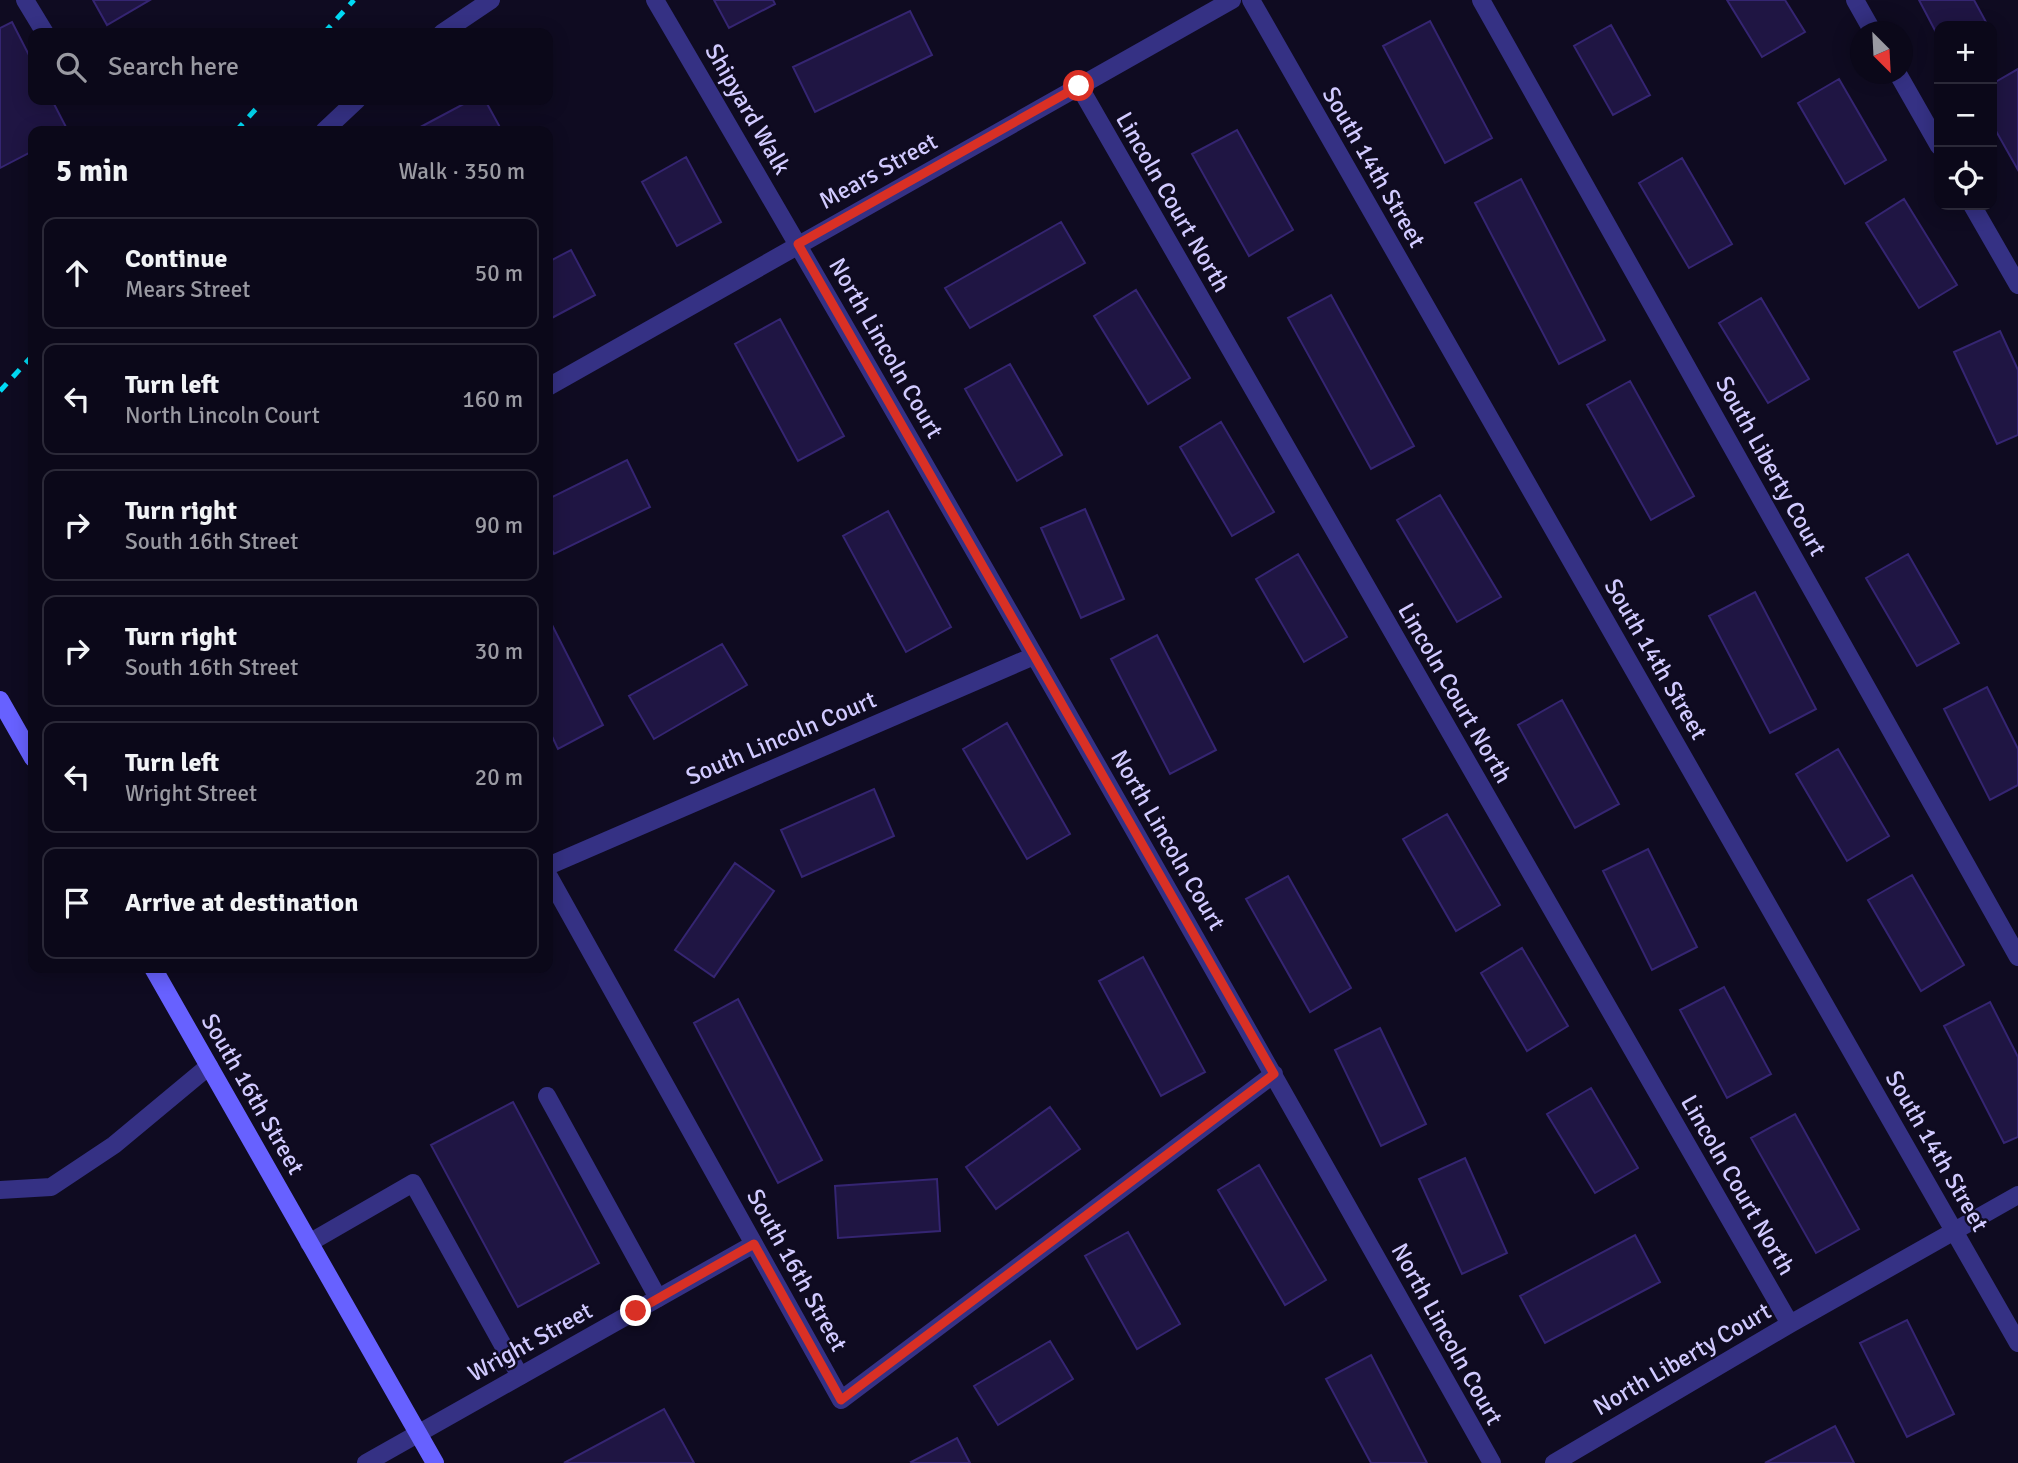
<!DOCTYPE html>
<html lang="en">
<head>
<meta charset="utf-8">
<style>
  :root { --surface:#0b0819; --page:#141122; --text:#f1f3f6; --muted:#9a9aa2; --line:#2b2938 }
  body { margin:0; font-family:Signika,sans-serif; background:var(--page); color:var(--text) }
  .controls { position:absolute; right:21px; top:21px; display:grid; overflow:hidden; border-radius:14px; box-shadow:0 4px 18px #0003 }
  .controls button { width:63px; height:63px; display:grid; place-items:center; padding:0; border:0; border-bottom:2px solid var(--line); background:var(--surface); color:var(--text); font:35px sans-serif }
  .compass { position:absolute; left:1850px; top:21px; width:63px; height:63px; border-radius:50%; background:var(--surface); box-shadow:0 4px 18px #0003; rotate:156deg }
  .stop { position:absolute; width:21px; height:21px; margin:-16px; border:5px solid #d93025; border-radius:50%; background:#fff }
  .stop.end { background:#d93025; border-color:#fff; box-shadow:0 2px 7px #0008 }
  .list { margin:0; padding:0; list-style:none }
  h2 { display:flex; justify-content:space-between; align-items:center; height:91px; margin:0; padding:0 28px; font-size:30px }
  h2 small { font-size:23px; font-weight:400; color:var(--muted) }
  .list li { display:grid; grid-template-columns:46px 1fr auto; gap:21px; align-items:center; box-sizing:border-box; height:112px; margin:0 14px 14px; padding:0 14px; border:2px solid var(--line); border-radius:14px }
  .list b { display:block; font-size:26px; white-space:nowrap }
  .list p { margin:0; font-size:23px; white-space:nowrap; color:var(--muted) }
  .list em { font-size:23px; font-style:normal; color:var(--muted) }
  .icon { flex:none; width:38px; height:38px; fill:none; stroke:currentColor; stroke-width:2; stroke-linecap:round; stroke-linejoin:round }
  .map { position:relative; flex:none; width:2018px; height:1463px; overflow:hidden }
  .search { position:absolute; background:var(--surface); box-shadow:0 4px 18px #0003; left:28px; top:28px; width:525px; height:77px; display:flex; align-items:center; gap:18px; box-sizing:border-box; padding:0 24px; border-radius:14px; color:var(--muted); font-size:26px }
  .panel { position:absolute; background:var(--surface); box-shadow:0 4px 18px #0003; left:28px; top:126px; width:525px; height:847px; border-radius:14px }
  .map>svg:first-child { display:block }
  .building { fill:#1f1543; stroke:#352572; stroke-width:2 }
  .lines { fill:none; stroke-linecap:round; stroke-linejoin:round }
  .lane { stroke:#353184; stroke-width:18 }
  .street { stroke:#353184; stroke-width:18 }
  .secondary { stroke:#6761ff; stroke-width:18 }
  .rail { stroke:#00dbf5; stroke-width:5; stroke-dasharray:10 9; stroke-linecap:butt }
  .route { stroke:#d93025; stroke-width:9 }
  .labels { text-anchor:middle; stroke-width:5; stroke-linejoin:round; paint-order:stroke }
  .street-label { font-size:24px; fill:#d1caff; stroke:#0f0b21 }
</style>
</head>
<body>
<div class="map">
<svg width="2018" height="1463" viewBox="0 0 2018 1463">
  <rect width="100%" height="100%" fill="#0f0b21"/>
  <path class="building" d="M93 0H150L107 25Z
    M714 0H773L775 4 729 28Z
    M1727 0H1785L1805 32 1762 57Z
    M1919 0H1974L1986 22 1979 26H1939V38Z
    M910 11 932 55 815 112 793 67Z
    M1430 21 1492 138 1445 163 1383 46Z
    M12 22 33 63V100H52L68 131H33V151L0 168V28Z
    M1611 25 1650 95 1613 115 1574 46Z
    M2018 69V170L1992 124V84Z
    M1839 79 1886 160 1845 184 1798 103Z
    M471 100H485L502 131H413Z
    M1237 130 1293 230 1249 256 1192 154Z
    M686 157 721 222 677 246 642 182Z
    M1682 158 1732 244 1689 268 1639 183Z
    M1521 179 1605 340 1559 364 1475 203Z
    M1904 199 1957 285 1919 308 1866 223Z
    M1061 222 1085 263 970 328 945 288Z
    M571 250 595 295 548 320V262Z
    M1136 290 1190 378 1148 404 1094 316Z
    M1331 295 1414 446 1371 469 1288 318Z
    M1761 298 1809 379 1768 403 1719 323Z
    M780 319 844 436 798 461 735 344Z
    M2000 331 2018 370V435L1997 444 1954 352Z
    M1010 364 1062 455 1017 481 965 389Z
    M1630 381 1694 496 1651 520 1587 405Z
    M1221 422 1274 512 1232 536 1180 447Z
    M627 460 650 507 554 554 548 542V499Z
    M1440 495 1501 597 1457 622 1397 520Z
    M1085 509 1124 599 1081 618 1041 528Z
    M888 511 951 627 906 652 843 536Z
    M1298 554 1347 637 1304 662 1256 579Z
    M1908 554 1959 643 1917 666 1866 578Z
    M1755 592 1816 709 1770 733 1709 616Z
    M548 617 603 725 558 749 548 728Z
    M1157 635 1216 750 1170 774 1111 659Z
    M722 644 747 685 654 739 629 696Z
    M1987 687 2018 749V785L1990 800 1944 709Z
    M1562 700 1619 804 1575 828 1518 725Z
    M1007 723 1070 834 1027 859 963 749Z
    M1838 749 1889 836 1847 861 1796 774Z
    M874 789 894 836 802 877 781 830Z
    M1447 814 1500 905 1456 931 1403 839Z
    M1648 849 1697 947 1652 970 1603 871Z
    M735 863 774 891 714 977 675 950Z
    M1912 875 1964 965 1921 991 1868 900Z
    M1288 876 1351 988 1310 1012 1246 899Z
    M1522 948 1568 1026 1527 1051 1481 973Z
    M1143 957 1205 1072 1161 1096 1099 981Z
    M1724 987 1771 1074 1727 1098 1680 1010Z
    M738 999 822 1160 778 1183 694 1023Z
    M1990 1002 2018 1057V1137L2004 1143 1944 1026Z
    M1380 1028 1426 1124 1381 1146 1335 1050Z
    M1591 1088 1638 1168 1595 1193 1547 1114Z
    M513 1102 599 1263 518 1307 431 1145Z
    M1050 1107 1080 1149 996 1209 966 1167Z
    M1795 1114 1859 1229 1816 1253 1751 1138Z
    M1465 1158 1507 1253 1462 1274 1419 1179Z
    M1259 1165 1326 1280 1285 1305 1218 1190Z
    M937 1179 940 1231 838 1238 835 1186Z
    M1128 1232 1180 1324 1137 1349 1085 1256Z
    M1635 1235 1660 1282 1545 1343 1520 1296Z
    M1907 1320 1954 1414 1907 1437 1860 1343Z
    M1050 1341 1073 1379 998 1425 974 1386Z
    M1371 1355 1427 1463H1371L1326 1379Z
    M664 1409 694 1463H564Z
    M1835 1426 1854 1463H1765Z
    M957 1438 970 1463H912L911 1462Z"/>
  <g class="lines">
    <path class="lane" d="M25 0 45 33
      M547 1096 658 1298
      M0 1190 51 1187 114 1145 209 1066
      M309 1243 413 1183 520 1376"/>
    <path class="street" d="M655 0C939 485 1217 973 1492 1463
      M1251 0 2018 1343
      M1481 0 2018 957
      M1855 0 1873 32
      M442 33 491 0
      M1898 74 1939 146
      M1079 86 1790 1324
      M324 131 357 100
      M1972 205 2018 285
      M548 387 1232 0
      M548 866 1034 656
      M548 875 841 1400 1274 1074
      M366 1463 754 1244
      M1554 1463 1790 1324 2018 1195"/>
    <path class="secondary" d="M0 700 33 758
      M153 968 435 1463"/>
    <path class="rail" d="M324 33 354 0
      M236 131 264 100
      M0 391 33 355"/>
  </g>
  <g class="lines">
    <path class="route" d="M636 1311 754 1244 841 1400 1274 1074 798 244 1079 86"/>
  </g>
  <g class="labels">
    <g class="street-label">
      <text transform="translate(748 109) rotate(60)" y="8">Shipyard Walk</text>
      <text transform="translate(1374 167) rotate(60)" y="8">South 14th Street</text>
      <text transform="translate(878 171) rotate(-29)" y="8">Mears Street</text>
      <text transform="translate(1173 202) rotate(60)" y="8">Lincoln Court North</text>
      <text transform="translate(886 348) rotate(60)" y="8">North Lincoln Court</text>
      <text transform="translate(1771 466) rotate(61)" y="8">South Liberty Court</text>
      <text transform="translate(1656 659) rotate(60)" y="8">South 14th Street</text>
      <text transform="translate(1455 693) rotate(60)" y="8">Lincoln Court North</text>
      <text transform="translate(781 738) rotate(-23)" y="8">South Lincoln Court</text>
      <text transform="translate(1168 840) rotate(60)" y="8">North Lincoln Court</text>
      <text transform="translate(253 1094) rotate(60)" y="8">South 16th Street</text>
      <text transform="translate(1937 1151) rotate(60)" y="8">South 14th Street</text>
      <text transform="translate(1738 1185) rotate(60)" y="8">Lincoln Court North</text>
      <text transform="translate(797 1270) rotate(61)" y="8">South 16th Street</text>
      <text transform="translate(1447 1334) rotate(61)" y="8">North Lincoln Court</text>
      <text transform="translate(530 1342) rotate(-29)" y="8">Wright Street</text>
      <text transform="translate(1682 1359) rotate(-30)" y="8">North Liberty Court</text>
    </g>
  </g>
</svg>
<div class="controls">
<button>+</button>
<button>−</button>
<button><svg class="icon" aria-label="locate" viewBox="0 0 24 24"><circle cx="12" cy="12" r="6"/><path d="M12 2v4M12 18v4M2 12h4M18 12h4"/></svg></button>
</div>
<svg class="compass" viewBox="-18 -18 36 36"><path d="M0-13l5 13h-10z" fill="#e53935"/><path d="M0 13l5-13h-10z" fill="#9a9aa2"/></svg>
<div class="stop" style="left:1079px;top:86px"></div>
<div class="stop end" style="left:636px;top:1311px"></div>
<div class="search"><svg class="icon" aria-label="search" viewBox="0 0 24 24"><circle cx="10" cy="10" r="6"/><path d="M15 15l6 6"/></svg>Search here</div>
<section class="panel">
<h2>5 min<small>Walk · 350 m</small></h2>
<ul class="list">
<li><svg class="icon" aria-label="ahead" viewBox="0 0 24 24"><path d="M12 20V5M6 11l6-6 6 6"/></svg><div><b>Continue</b><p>Mears Street</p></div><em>50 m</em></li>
<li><svg class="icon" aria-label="left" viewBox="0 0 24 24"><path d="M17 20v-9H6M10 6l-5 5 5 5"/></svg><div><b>Turn left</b><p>North Lincoln Court</p></div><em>160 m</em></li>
<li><svg class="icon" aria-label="right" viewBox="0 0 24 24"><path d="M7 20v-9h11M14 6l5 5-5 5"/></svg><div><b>Turn right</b><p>South 16th Street</p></div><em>90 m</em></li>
<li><svg class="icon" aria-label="right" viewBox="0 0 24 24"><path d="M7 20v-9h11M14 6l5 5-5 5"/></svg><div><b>Turn right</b><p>South 16th Street</p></div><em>30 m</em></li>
<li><svg class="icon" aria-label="left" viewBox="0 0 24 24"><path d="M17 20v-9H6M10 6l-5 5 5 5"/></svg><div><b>Turn left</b><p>Wright Street</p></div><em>20 m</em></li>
<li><svg class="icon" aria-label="arrive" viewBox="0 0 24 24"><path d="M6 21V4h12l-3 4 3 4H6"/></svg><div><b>Arrive at destination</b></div></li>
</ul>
</section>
</div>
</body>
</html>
